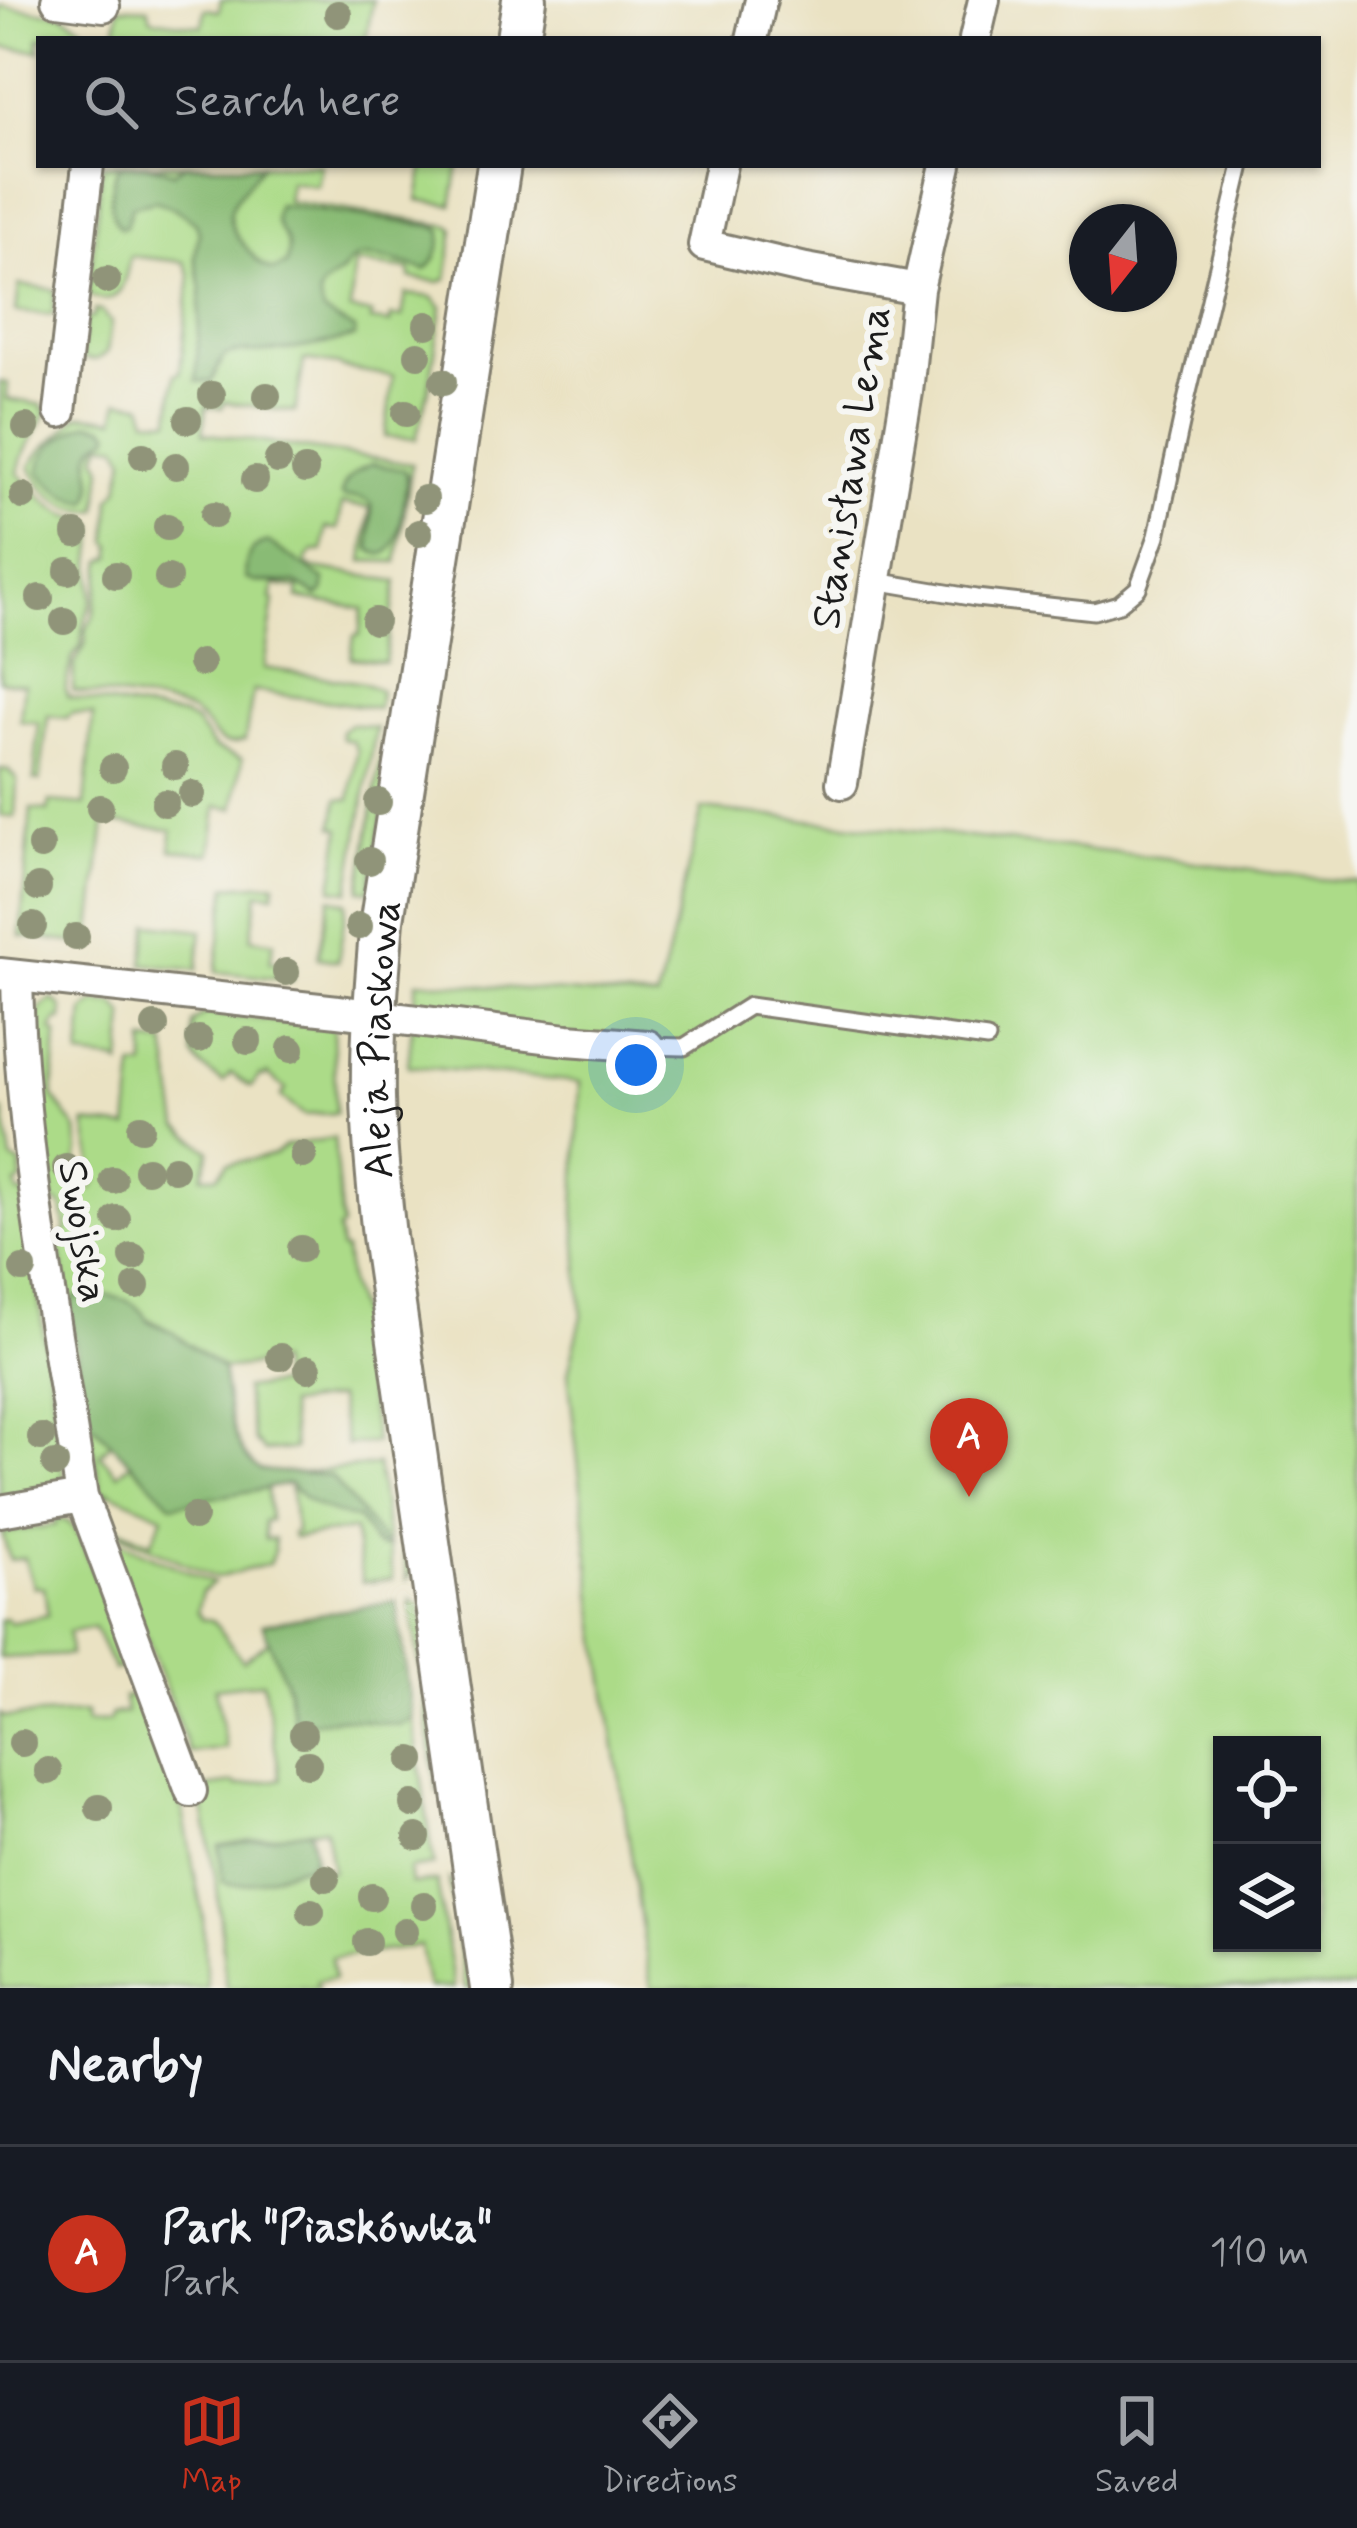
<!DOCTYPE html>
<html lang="en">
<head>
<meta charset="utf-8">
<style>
  :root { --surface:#171b24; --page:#20242c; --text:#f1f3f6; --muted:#9ea1a6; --line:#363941; --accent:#c8321e }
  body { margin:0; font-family:Mynerve,sans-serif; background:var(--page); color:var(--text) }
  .controls { position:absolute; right:36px; bottom:36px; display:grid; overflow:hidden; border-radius:0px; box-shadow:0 3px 9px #0004 }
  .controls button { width:108px; height:108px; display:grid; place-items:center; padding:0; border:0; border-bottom:3px solid var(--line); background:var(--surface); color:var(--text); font:60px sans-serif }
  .compass { position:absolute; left:1069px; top:204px; width:108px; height:108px; border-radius:50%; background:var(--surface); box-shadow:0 3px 9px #0004; rotate:197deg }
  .you { position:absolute; left:636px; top:1065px; width:42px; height:42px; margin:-30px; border:9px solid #fff; border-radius:50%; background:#1a73e8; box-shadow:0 0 0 18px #1a73e833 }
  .badge { display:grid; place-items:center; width:78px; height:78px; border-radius:50%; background:var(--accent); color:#fff; font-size:39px; font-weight:700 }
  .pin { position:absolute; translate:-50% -99px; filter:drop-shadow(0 3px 6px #0008) }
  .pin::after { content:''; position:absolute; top:63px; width:42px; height:36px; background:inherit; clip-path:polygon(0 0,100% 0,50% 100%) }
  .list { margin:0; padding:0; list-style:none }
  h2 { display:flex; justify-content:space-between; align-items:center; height:156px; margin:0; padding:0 48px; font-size:51px }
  h2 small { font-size:39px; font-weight:400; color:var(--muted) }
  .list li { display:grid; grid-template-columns:78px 1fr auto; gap:36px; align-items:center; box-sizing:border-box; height:216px; padding:0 48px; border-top:3px solid var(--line) }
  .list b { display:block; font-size:45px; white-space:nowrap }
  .list p { margin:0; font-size:39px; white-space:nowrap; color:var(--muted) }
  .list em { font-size:39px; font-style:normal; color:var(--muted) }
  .icon { flex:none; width:66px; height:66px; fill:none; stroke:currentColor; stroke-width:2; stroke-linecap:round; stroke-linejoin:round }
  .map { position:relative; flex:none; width:1357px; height:1988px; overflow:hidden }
  .search { position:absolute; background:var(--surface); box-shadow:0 3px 9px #0004; left:36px; right:36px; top:36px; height:132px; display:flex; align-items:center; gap:30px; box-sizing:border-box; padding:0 42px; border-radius:0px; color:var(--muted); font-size:45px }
  .sheet { height:372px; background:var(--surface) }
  nav { display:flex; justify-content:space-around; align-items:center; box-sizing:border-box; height:168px; border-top:3px solid var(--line); background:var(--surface); font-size:33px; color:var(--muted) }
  nav a { display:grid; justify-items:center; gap:6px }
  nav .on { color:var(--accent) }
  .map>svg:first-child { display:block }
  .green { fill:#acdb88; stroke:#647c52; stroke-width:3; fill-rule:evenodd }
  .forest { fill:#89bb74; stroke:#526c48; stroke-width:3 }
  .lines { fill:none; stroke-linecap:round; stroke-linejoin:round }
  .lane-casing { stroke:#837f70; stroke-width:21 }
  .street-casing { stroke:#837f70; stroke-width:36 }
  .secondary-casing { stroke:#837f70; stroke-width:48 }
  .lane { stroke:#fff; stroke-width:15 }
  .street { stroke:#fff; stroke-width:30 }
  .secondary { stroke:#fff; stroke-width:42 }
  .tree { fill:#909479 }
  .labels { text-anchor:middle; stroke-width:12; stroke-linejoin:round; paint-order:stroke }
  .street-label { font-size:42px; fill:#1c1c1c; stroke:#f6f6f2 }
</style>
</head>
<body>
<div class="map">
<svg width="1357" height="1988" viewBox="0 0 1357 1988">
  <rect width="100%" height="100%" fill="#f6f6f2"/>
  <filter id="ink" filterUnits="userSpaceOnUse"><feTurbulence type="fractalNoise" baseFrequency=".00833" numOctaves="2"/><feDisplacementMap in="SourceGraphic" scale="24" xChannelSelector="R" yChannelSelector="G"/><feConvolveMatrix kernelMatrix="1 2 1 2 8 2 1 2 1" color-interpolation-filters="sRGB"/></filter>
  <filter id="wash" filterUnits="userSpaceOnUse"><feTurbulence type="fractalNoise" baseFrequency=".004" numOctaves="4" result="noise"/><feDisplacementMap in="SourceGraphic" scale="48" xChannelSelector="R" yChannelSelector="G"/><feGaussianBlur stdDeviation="2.7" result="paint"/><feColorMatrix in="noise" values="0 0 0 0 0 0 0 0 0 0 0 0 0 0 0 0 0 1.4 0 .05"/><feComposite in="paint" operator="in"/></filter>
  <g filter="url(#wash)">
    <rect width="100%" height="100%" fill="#eae2c3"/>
    <path class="green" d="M221 0H373L366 39H115L119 7 148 8 151 19 202 26 205 9 219 11Z
      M0 6 62 14 82 26 86 39H39V51L0 47Z
      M102 165H321L317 186 290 182 287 201 450 226 454 229 447 279 440 282 410 278V270L355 263 350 310 372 314 371 321 390 323 391 316 402 317 406 294 432 297 442 307 429 389 416 439 385 437 393 376 343 368 339 365 304 360 295 412 224 402 222 408 206 407 203 433 412 464 397 562 363 561 370 508 342 504 338 529 326 528 323 551H313L306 561 307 565 313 568 397 581 385 662 351 658 354 636 359 635 363 609 298 598 299 588 274 585 271 599 274 600 264 668 363 683 380 690 378 708 253 691 245 740C211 754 214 723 190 712 164 700 104 696 73 691L74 665 85 645 87 628 93 617 103 561 112 556V546L108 542 111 498 119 489 125 458 119 445 103 443 97 455 103 468 98 510C70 516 41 492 30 467 39 446 63 436 76 417L84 415 115 419 119 401 143 404 148 419 170 420 175 374 180 373 190 275 184 262 130 256C126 280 120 312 88 295Z
      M424 165H459L452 205 418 200Z
      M19 285 55 290 53 315 16 312Z
      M95 310 101 311 111 322 107 352C99 361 92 361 81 358L85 319 94 317Z
      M0 382 8 383 7 399 43 405V409L48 410 22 457 18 473C32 487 47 505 65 514 74 518 85 520 94 524L96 530 92 562V600L83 626 81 646 72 658 65 690 68 697 183 716 195 722 214 748 242 759 234 808 217 806 211 854 171 850 172 830 105 822 90 944 20 936 31 809 48 811 50 802 85 805 93 715 72 713 67 718 48 716 40 781 34 780 39 723 20 721 24 684 0 681Z
      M350 724 376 728 349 891 332 889 341 828 334 826 338 799H350L357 751 352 741 342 739 341 731Z
      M385 730 394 741 370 891 360 890Z
      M0 769 8 770 17 779 15 817 0 816Z
      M702 809 1166 858 1306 878 1357 882V1988H651L596 1620 568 1373 582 1316 575 1214 580 1082 408 1066 417 981 657 999ZM1222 1745H1312V1943H1222Z
      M275 883 274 894 258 893 251 938 274 942 270 962 295 965 293 980 216 972 227 886Z
      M330 898 347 902 338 961 318 958Z
      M149 924 202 930 197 970 143 964Z
      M53 999 63 1008 62 1020H57L52 1030 57 1034 53 1096 77 1130 79 1151 76 1165 77 1175 83 1176 86 1189 93 1188 96 1181 85 1123 128 1128 134 1067H145V1042L166 1044 179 1127 210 1151 202 1176H217L227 1164 274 1155 285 1146 334 1138 342 1227 338 1229 341 1249 345 1250 349 1285 358 1312 375 1443 346 1445 337 1398 288 1405 294 1449 264 1451 254 1440 244 1389 281 1384 278 1362 223 1369 172 1332 105 1295 82 1294 68 1302 58 1239 66 1230 62 1206 52 1200 29 1050 34 1021 41 1007Z
      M95 1002 115 1004 125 1016 121 1065 115 1061 80 1057 84 1011Z
      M205 1013 333 1027 336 1113 304 1115 281 1097 286 1089 267 1074 264 1077 260 1075 251 1087 231 1073 223 1082C194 1061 189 1063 193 1023Z
      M0 1108 4 1112 12 1160 20 1164 22 1181 16 1184 18 1193H24L64 1478 50 1490 0 1499Z
      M370 1312 382 1343 397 1437 388 1446Z
      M86 1417 111 1443 100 1454 118 1474 131 1463 172 1504 267 1488 270 1520 264 1521 265 1539H274V1551L269 1564 216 1578 113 1530 112 1525 151 1543 163 1516 107 1491V1497L103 1495Z
      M377 1465 393 1579 362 1582 354 1530 293 1538 292 1533 296 1532 290 1484C308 1506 331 1513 358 1519L374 1544 381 1548 331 1477 292 1474Z
      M391 1465 402 1472 415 1568 407 1580Z
      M56 1518 69 1522 79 1535 128 1662 122 1668 114 1670 94 1628 68 1632 70 1655 0 1658V1620L7 1619 9 1623 48 1615 44 1587H34L24 1558 10 1560 2 1533 56 1525Z
      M109 1537 213 1583 202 1592 197 1611 203 1619 212 1620 243 1661 270 1640 288 1688 294 1724C311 1722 328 1718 345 1718 367 1718 394 1731 413 1718L434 1865 409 1869 411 1884 437 1881 454 1988H428L420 1946 331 1958 334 1978 317 1981 318 1988H226L217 1887 201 1796 207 1787 235 1783 237 1786 281 1779 263 1682 215 1688 226 1748 190 1753ZM325 1828 332 1871 317 1872 314 1856 306 1866C273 1871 258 1884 223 1881L220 1846Z
      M410 1599 421 1606 446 1781 437 1791Z
      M135 1695 140 1697 183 1812 203 1918 207 1988H0V1714L4 1717 86 1713V1723L109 1721 111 1714 126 1713 123 1697Z
      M449 1880 462 1889 477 1988H465Z"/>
    <path class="forest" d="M120 165H149L173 173 184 165H262C241 196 212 211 245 246 255 258 258 265 274 270L286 265C296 228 267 235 278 205L438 227 442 231C442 244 436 263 425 270 409 265 370 252 355 259 350 261 345 269 341 273 324 287 314 285 323 312L355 330V337C326 344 294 350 264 352 249 353 237 350 224 356L211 382 196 381 201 288 195 257 199 232 196 223 174 208 156 201 132 206 126 226 121 228C106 214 110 182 120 165Z
      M89 423 104 426 110 431V436C70 456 105 472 88 502 67 499 54 487 40 473 39 449 67 431 89 423Z
      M372 464 405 470 407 476C404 495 402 575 370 549L372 505C365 497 355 497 345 498L341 495C345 478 357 470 372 464Z
      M268 542 325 580 323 593 317 596 296 583 255 582 246 578C244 559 250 546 268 542Z
      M82 1294C106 1295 138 1296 148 1321L172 1332 222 1369C227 1401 231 1452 260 1470L331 1476 388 1547C372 1549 368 1530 358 1519 331 1513 308 1506 290 1484L172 1505 86 1417 68 1302Z
      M396 1601 413 1718 399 1725 341 1718 294 1724 288 1688 262 1624Z
      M310 1830 314 1856 306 1866C279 1870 249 1891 223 1882L219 1846Z"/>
  </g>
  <g filter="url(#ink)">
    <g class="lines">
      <g class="lane-casing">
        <path id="lane" d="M876 581 976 598 1094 611 1119 604 1138 588 1157 536 1186 401 1242 165
          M648 1046 684 1047 749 1006 987 1039"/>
      </g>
      <g class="street-casing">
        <path id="street" d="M57 0 104 6
          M752 39 761 0
          M975 39 984 0
          M721 165 704 245 806 269 918 289
          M60 412 88 165
          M842 783 907 392 918 289 946 165
          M0 974 338 1011 567 1040 648 1046
          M17 976C20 1151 56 1325 82 1497
          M0 1511 82 1497 191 1791"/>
      </g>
      <g class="secondary-casing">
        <g id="secondary">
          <path d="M518 39 524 0"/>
          <path id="s1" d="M492 1988 384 1236C379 1190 374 1144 373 1097 372 1038 377 979 382 920L499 165"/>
        </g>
      </g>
      <use href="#lane" class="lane"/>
      <use href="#street" class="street"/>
      <use href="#secondary" class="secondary"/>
    </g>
    <g class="tree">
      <circle cx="338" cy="14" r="14"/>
      <circle cx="107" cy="280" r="14"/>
      <circle cx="427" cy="325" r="14"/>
      <circle cx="418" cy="355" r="14"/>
      <circle cx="443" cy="382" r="14"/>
      <circle cx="212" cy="395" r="14"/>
      <circle cx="267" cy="396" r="14"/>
      <circle cx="406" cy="413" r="14"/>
      <circle cx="188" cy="420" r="14"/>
      <circle cx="26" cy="427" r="14"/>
      <circle cx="143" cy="456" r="14"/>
      <circle cx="278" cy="460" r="14"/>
      <circle cx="176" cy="466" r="14"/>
      <circle cx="305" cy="470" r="14"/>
      <circle cx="255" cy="480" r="14"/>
      <circle cx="23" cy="496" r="14"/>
      <circle cx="425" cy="499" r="14"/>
      <circle cx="214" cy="515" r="14"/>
      <circle cx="167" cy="527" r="14"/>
      <circle cx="419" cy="533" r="14"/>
      <circle cx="76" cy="534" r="14"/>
      <circle cx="68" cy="571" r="14"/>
      <circle cx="116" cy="575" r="14"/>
      <circle cx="168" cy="578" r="14"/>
      <circle cx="40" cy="598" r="14"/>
      <circle cx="64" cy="621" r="14"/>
      <circle cx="375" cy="621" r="14"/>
      <circle cx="201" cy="663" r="14"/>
      <circle cx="175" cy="766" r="14"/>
      <circle cx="113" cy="768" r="14"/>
      <circle cx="192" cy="794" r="14"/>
      <circle cx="378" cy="802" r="14"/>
      <circle cx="165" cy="803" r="14"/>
      <circle cx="100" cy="808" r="14"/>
      <circle cx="41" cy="846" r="14"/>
      <circle cx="369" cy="861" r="14"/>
      <circle cx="38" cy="887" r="14"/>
      <circle cx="33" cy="926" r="14"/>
      <circle cx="359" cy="926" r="14"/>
      <circle cx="76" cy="937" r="14"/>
      <circle cx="286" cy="972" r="14"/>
      <circle cx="155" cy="1026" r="14"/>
      <circle cx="199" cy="1039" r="14"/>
      <circle cx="248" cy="1041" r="14"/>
      <circle cx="291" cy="1049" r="14"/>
      <circle cx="141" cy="1128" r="14"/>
      <circle cx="303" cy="1155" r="14"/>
      <circle cx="66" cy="1168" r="14"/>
      <circle cx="174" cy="1169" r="14"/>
      <circle cx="147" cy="1170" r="14"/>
      <circle cx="113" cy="1180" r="14"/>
      <circle cx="117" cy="1219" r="14"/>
      <circle cx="301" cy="1249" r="14"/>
      <circle cx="133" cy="1257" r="14"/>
      <circle cx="23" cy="1269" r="14"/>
      <circle cx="136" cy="1286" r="14"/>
      <circle cx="280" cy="1357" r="14"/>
      <circle cx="308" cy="1369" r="14"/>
      <circle cx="41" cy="1437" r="14"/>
      <circle cx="55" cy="1464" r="14"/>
      <circle cx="194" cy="1517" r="14"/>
      <circle cx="303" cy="1734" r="14"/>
      <circle cx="22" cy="1743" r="14"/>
      <circle cx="412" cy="1760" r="14"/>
      <circle cx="308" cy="1764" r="14"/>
      <circle cx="48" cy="1771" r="14"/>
      <circle cx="413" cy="1804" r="14"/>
      <circle cx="99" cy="1808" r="14"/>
      <circle cx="417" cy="1837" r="14"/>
      <circle cx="326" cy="1878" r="14"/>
      <circle cx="372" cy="1897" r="14"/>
      <circle cx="424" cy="1905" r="14"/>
      <circle cx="311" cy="1912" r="14"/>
      <circle cx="405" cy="1931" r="14"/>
      <circle cx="367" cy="1942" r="14"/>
    </g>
  </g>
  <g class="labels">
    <g class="street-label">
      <text transform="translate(849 467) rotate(-81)" y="15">Stanisława Lema</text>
      <text dy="15" stroke="none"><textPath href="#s1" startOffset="957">Aleja Piaskowa</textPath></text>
      <text transform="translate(85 1231) rotate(81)" y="15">Swojska</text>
    </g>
  </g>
</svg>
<div class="controls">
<button><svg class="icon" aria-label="locate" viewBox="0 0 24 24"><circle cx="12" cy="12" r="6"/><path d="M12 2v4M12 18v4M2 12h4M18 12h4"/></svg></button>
<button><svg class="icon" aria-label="layers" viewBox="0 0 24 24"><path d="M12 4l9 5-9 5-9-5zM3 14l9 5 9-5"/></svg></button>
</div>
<svg class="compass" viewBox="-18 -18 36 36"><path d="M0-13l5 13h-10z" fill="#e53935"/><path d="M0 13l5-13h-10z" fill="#9ea1a6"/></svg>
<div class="you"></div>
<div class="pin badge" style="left:969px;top:1497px">A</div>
<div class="search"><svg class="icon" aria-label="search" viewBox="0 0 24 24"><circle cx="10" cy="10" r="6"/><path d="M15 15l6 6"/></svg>Search here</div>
</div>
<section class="sheet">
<h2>Nearby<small></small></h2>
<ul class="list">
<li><span class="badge">A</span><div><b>Park &quot;Piaskówka&quot;</b><p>Park</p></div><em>110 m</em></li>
</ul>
</section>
<nav>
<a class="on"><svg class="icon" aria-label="map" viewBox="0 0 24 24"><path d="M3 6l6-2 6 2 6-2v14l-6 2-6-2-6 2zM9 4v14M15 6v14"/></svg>Map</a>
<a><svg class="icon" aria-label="directions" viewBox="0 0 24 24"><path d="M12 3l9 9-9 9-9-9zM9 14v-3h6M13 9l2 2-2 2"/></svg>Directions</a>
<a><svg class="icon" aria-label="saved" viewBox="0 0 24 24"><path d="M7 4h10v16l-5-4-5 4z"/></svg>Saved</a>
</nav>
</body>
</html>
